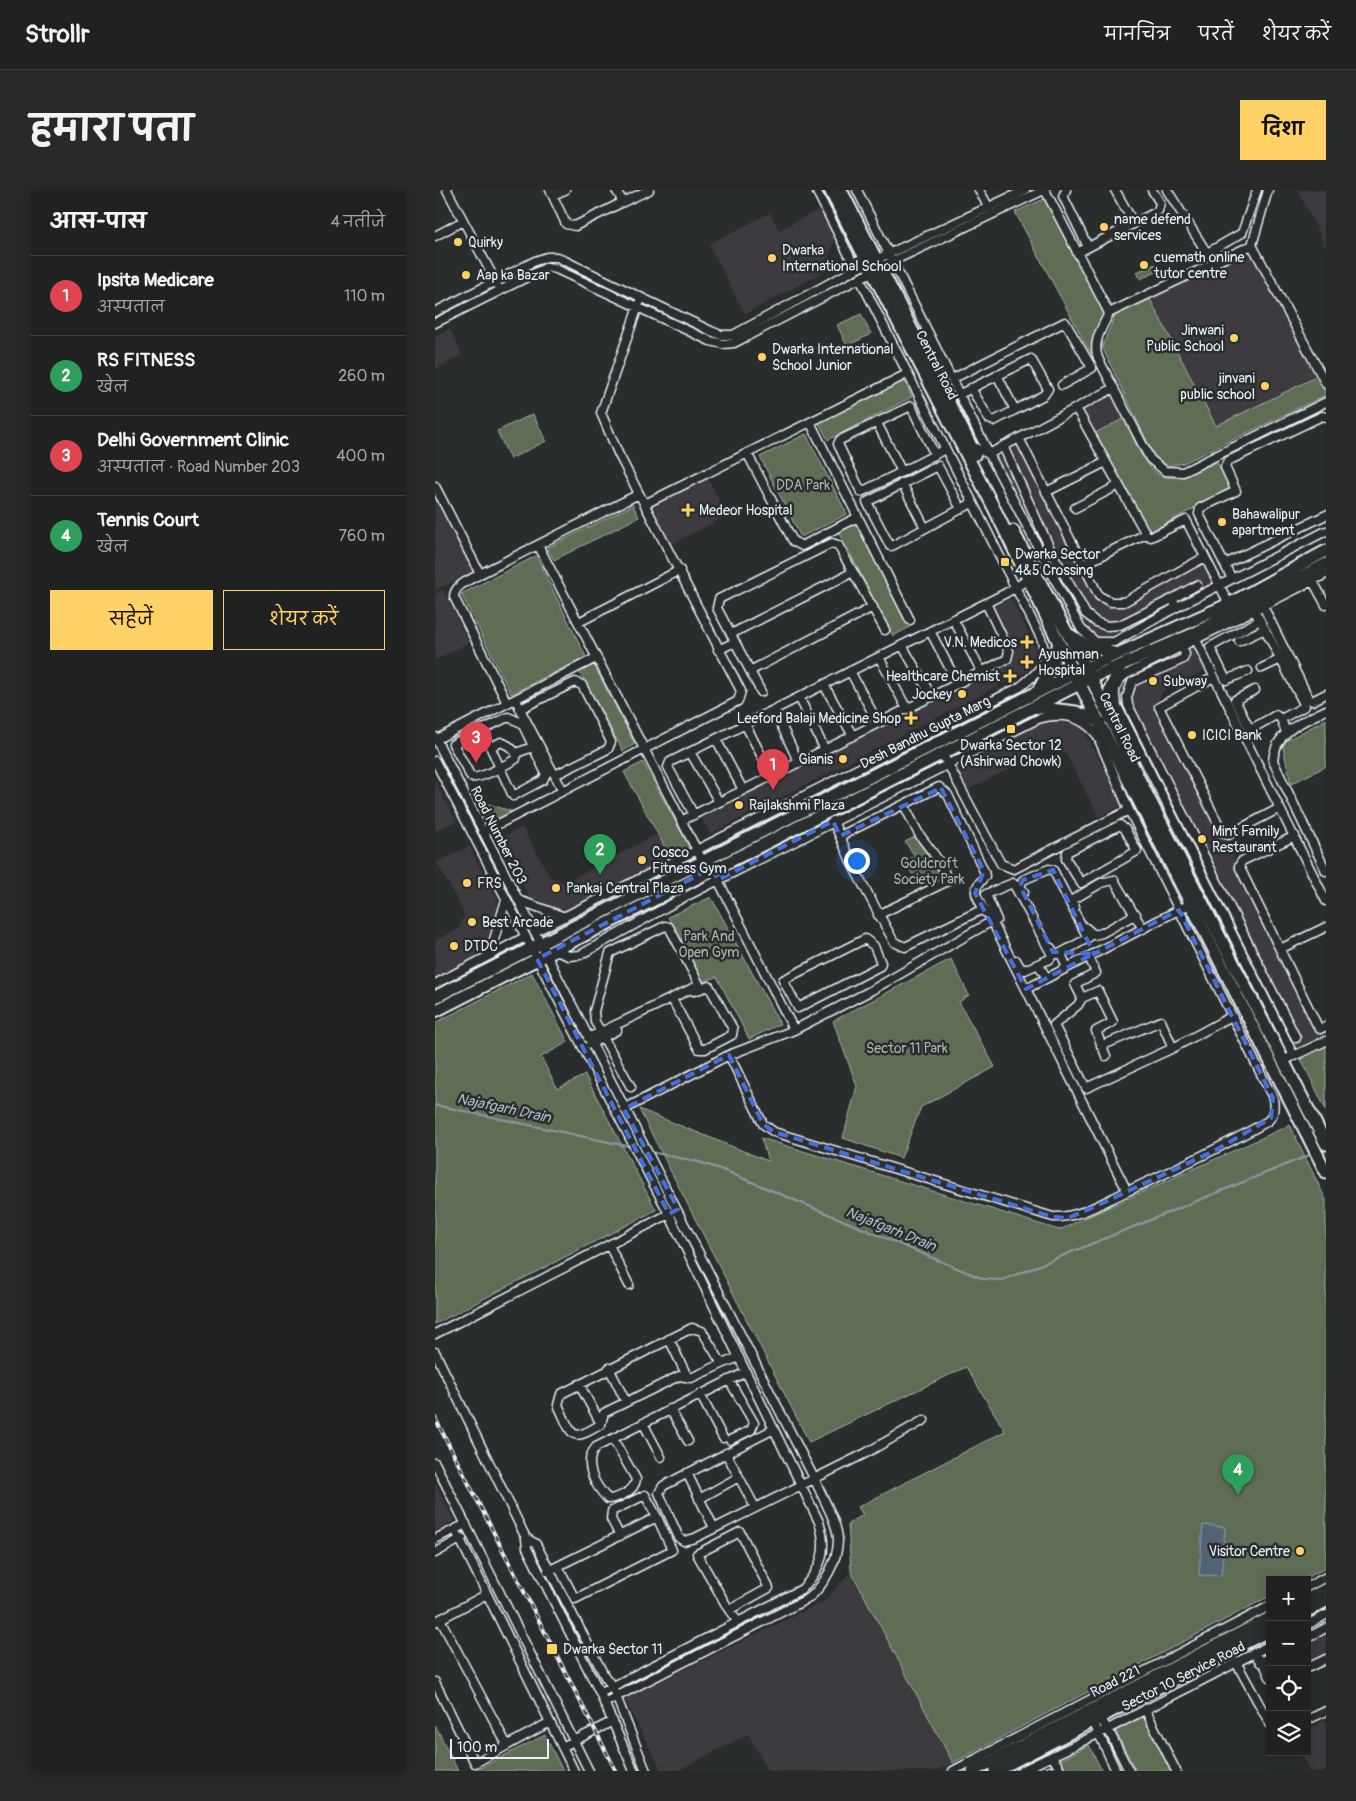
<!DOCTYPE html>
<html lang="hi">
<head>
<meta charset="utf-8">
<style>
  :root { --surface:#202222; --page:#282a2a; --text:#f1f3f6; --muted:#a2a4a5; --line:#3d3f40; --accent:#ffd166 }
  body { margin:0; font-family:Pangolin,"Playpen Sans Deva",sans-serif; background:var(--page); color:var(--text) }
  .controls { position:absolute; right:15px; bottom:15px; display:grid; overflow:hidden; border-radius:0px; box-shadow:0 2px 12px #0003 }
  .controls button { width:45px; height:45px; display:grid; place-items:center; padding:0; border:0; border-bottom:1px solid var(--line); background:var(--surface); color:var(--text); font:25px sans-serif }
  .scale { position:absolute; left:15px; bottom:12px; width:99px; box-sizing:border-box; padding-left:5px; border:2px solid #e8f1f8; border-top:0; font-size:14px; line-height:18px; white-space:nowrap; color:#e8f1f8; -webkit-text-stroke:4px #2a2d2e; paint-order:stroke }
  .you { position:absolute; left:421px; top:670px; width:18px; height:18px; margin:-12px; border:4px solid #fff; border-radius:50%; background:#1a73e8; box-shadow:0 0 0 8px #1a73e833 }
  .badge { display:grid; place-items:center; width:32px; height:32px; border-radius:50%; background:var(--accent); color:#fff; font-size:16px; font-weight:700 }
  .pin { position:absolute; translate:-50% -41px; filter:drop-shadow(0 1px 2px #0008) }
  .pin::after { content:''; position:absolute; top:26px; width:18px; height:15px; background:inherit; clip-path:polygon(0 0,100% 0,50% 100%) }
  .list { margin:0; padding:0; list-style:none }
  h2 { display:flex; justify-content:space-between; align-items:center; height:65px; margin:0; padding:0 20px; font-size:21px }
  h2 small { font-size:16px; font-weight:400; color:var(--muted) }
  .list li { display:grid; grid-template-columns:32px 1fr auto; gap:15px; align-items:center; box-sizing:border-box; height:80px; padding:0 20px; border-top:1px solid var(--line) }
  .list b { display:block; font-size:19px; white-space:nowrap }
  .list p { margin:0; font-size:16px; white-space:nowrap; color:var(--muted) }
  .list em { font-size:16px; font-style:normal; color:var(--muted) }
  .actions { display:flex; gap:10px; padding:15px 20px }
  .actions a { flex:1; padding:11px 0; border:1px solid var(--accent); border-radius:0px; text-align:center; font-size:18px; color:var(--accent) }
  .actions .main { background:var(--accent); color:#111 }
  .icon { flex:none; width:28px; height:28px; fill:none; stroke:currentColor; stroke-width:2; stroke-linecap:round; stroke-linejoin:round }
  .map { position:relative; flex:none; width:891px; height:1581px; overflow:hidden; border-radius:0px }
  header { display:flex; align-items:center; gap:30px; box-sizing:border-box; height:70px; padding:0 25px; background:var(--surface); border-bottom:1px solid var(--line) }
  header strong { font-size:24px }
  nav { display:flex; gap:28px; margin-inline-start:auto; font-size:18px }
  .intro { display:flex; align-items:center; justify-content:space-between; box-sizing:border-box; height:120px; padding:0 30px }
  h1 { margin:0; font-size:35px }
  .button { padding:12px 22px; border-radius:0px; background:var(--accent); color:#111; font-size:18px; font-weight:700 }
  main { display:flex; gap:30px; padding:0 30px }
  aside { flex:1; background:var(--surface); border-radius:0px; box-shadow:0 2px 12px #0003 }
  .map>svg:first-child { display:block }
  .built { fill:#3e3b40 }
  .green { fill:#606d55; stroke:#a4afa6 }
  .water { fill:#516474; stroke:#8d9ca9 }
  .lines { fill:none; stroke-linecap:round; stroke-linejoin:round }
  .stream { stroke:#8d9ca9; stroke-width:2 }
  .street-casing { stroke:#e8f1f8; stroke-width:11 }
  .secondary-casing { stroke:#e8f1f8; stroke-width:15 }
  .street { stroke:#2a2d2e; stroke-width:8 }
  .secondary { stroke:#2a2d2e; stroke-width:11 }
  .rail-casing { stroke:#e8f1f8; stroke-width:4 }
  .rail { stroke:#2a2d2e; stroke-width:2; stroke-dasharray:5.5; stroke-linecap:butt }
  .marked { fill:none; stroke:#466fde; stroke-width:4; stroke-dasharray:10 6; stroke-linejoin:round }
  .poi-dot { fill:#ffd166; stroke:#2a2d2e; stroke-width:2 }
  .labels { text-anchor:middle; stroke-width:5; stroke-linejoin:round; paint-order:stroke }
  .poi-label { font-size:14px; fill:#e8f1f8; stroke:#2a2d2e; text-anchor:start }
  .street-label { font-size:14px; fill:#e8f1f8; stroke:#2a2d2e }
  .park-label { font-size:14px; fill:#abb6af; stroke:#2a2d2e }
  .water-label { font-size:15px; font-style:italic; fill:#acb9c3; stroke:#2a2d2e }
</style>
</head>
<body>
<header>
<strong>Strollr</strong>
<nav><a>मानचित्र</a><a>परतें</a><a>शेयर करें</a></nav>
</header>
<div class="intro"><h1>हमारा पता</h1><a class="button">दिशा</a></div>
<main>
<aside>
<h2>आस-पास<small>4 नतीजे</small></h2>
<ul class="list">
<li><span class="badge" style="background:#e0444e">1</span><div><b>Ipsita Medicare</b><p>अस्पताल</p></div><em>110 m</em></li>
<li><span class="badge" style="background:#2e9e5b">2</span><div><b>RS FITNESS</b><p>खेल</p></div><em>260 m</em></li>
<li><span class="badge" style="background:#e0444e">3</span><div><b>Delhi Government Clinic</b><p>अस्पताल · Road Number 203</p></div><em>400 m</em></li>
<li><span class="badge" style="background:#2e9e5b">4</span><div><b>Tennis Court</b><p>खेल</p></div><em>760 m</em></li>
</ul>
<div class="actions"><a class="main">सहेजें</a><a>शेयर करें</a></div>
</aside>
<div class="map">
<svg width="891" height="1581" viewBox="0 0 891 1581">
  <rect width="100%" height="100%" fill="#2a2d2e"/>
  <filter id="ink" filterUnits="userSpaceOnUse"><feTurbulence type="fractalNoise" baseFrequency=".02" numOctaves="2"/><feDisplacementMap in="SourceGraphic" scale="10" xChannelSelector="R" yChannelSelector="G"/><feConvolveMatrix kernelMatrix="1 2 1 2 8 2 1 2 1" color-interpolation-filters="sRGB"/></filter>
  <g filter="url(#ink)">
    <path class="built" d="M863 0H891V57Z
      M388 18 401 44 388 82 310 124 274 54 335 23 344 40Z
      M814 58 883 186 781 237 715 109Z
      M15 139 27 165 0 179V147Z
      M678 204 690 228 660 243 648 219Z
      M588 250 666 402 686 411 770 368 782 392 670 450 657 447 643 431 559 268Z
      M271 284 291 326 235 355 215 313Z
      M0 305 39 382 0 400Z
      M8 400 34 453 0 470V404Z
      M576 409 600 457V467L594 480 275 644 265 625 572 471 576 458 556 418Z
      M762 450 775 477 727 502 721 517 891 844 859 860 677 508 684 490Z
      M613 528 647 537 688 614 664 627 631 564 613 559 524 604 513 582Z
      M0 591 21 631 0 641Z
      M87 637 115 687 129 693 223 644 237 670 133 721 96 710 64 649Z
      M34 656 64 713 50 763 0 788V751L23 739 29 726 27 719 2 673Z
      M0 1294 19 1331 0 1342Z
      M416 1381 518 1573 500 1581H333L313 1544 242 1581H227L189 1509 390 1411Z
      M891 1430V1468L872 1477V1440Z
      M891 1530V1581H875L866 1562H872V1539Z"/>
    <path class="green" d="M609 9 670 124 656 164 580 22Z
      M720 74 724 81 705 89 702 82Z
      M715 109 781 236 883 186 891 205 749 273 733 276 720 268 667 157 680 125Z
      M426 124 436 144 412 156 402 135Z
      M469 190 477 207 393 250 384 233Z
      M98 224 111 251 75 269 62 241Z
      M690 228C700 249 711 294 742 287 755 284 769 277 782 272L795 299 713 343 660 243Z
      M371 244 412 324 366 347 325 267Z
      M198 315 204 327 119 370 112 358Z
      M421 333 475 437 458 446 404 342Z
      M101 366 151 467 76 504 26 404Z
      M158 473 200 554 188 561 144 481Z
      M891 529V576L856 594 847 553Z
      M208 572 256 660 237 670 189 582Z
      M37 609 79 622 50 634Z
      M486 644 500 662 515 689 488 701 469 671 480 666 470 652Z
      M276 707 345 834 314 849 282 787 266 792 233 727Z
      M516 769 534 805 524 812 560 877 486 917 466 968 408 948 422 896 398 831Z
      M97 783 133 852 106 867 122 899 150 885 221 1020 0 1134V833Z
      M891 855V920L866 869Z
      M204 919 333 971 326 948 624 1040 855 935 891 1010V1378L867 1390H835V1406L518 1573 416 1381 413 1334 428 1325 423 1317 570 1241 531 1177 374 1252Z
      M709 1526 737 1581H701L680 1540Z
      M0 1535 23 1581H0Z
      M110 1545 128 1581H39Z
      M654 1555 667 1581H627L622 1572Z"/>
    <path class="water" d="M768 1335 790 1337 786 1386 764 1385Z"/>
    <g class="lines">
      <path class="stream" d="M0 915 197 957
        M216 962 264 972 288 980 548 1089 568 1090 877 964"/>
      <g class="street-casing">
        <path id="street" d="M12 0 62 94
          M115 0 131 34 140 36 188 12 181 0
          M381 0 421 79
          M422 0 554 264 646 439 661 452H679L742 417 891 341
          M544 0 554 18
          M610 0 674 123
          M631 0 628 6 653 57
          M680 0 699 34
          M732 0 770 60 774 62 807 43 822 0
          M833 0 817 55 891 194
          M118 5 130 0
          M188 12 214 0
          M0 46 28 31
          M817 55 674 123C667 138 657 152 663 168L715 269 730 281 748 282 891 212
          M642 63 723 21 725 13 717 0
          M0 122 100 71 112 67H122L276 141 286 145H298L421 79 590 0
          M0 133 112 77 121 79 275 151 288 154 299 153 458 71 609 0
          M517 189 630 132 657 178 627 195
          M536 198 554 229 559 231 580 220 562 185
          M525 204 596 169 613 199 609 205 580 220
          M641 218 711 344 716 347 751 330 794 414
          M375 232 475 430
          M442 233 467 282
          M584 248 664 406 676 412H689L770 367
          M536 256 554 264 679 198
          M568 256 617 363 651 424 661 432 671 436 685 435 737 409 742 417
          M312 263 358 351 367 356 423 327
          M500 265 476 216 405 250 403 254 426 302C455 288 483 274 510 259
          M467 293 490 338
          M0 296 45 384
          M611 302 671 272
          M210 314 472 184
          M640 318 684 295
          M526 319 503 276 432 312 455 356H457L526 319 537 313
          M103 355 268 672
          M790 374 891 325
          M647 375 711 344
          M875 386 891 415
          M797 389 764 324 765 318 801 301 790 277 793 271 887 226 891 227
          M737 409 762 395
          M826 412 874 509 877 511 891 504
          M518 429 547 482
          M825 430 870 516 846 529 851 542
          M144 432 245 380
          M495 441 523 494
          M296 444 418 382
          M759 446 891 711
          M804 451 830 439
          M300 452 326 502
          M746 454 750 464 748 469 697 492 692 507 693 515 861 848
          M467 455 497 507
          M283 460 300 452 282 418 284 409 397 353 403 355 450 440
          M444 467 472 519
          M827 478 846 469
          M315 481 438 417
          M415 481 443 533
          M813 481 791 490 775 457 825 430 816 416
          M779 487 724 517 788 643 793 645 845 618
          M389 495 418 546
          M820 500 800 510 813 536 818 538 841 525 846 529
          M364 507 390 560
          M81 509 85 519 140 492 147 495 176 552 173 559 120 585
          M72 513 19 407C19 395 35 390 45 384L204 304
          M85 519 128 601
          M339 520 364 573
          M891 520C867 532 840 541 838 571L891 681
          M310 534 337 586
          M47 539 78 606 108 590 111 584 87 533 73 527 18 554 36 587C45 590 72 574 81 569V563
          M0 547 379 1288C386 1305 403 1333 403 1350 403 1371 389 1395 374 1408L169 1513
          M281 549 308 600
          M0 550 161 468
          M56 557 66 552 74 556 81 563 98 557
          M255 562 284 612
          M507 563 566 674 579 679 694 620
          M0 571 234 1024 384 1332C393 1360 387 1378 367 1399L165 1503
          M259 625 233 577 235 572 571 403 594 389
          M246 631 572 469 574 461 551 413
          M398 631 419 678 459 752 470 757 546 720 553 724 557 731
          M685 635 690 639 702 661 646 693 631 669 632 662Z
          M48 642 303 511 306 501 183 263 166 223 206 108
          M405 646 504 597 513 605 549 681 550 686C536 701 540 703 549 720
          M860 646 807 671 804 676 883 837 885 839 891 836
          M281 686 359 840
          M589 702 585 696 588 690 614 679 618 680 653 748 626 763 632 778
          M83 710 130 727
          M640 717 638 711 639 709 666 693 679 690 708 739
          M443 725 511 692C513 678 491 655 484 644 478 634 474 624 469 615
          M562 730 551 704 578 693 617 765 615 769 603 774 612 788
          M651 738 659 745 667 743 701 724
          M99 742 585 497C604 482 615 473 606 448L425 89
          M430 749 439 756 446 773 445 776 363 818 348 790Z
          M616 758 620 764 626 763
          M845 759 891 737
          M118 760 134 766 145 765 244 710 603 529C626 522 647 526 662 545L694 620 838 908C839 916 840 924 833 931 788 957 740 979 693 1001 668 1012 645 1028 618 1027L339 942 328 934 294 865
          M54 766 71 710
          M654 767 661 783 640 794 647 808 663 801 678 832 661 841 671 866
          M581 770 585 777 590 780 603 774
          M0 794 90 747
          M591 799 755 714
          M647 808 643 815 619 835 651 898 738 858 797 826
          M238 811 264 859H270L297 845 298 839 274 796 259 801
          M168 847 196 897
          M153 848 166 842 262 796 264 794 234 737 230 736 175 763 159 821 160 832 166 842
          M155 854 182 840
          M666 856 726 831 738 858
          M859 866 682 516C678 503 679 494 690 485L891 384
          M854 868 891 851
          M189 919 294 865 359 840 437 800 557 731 692 1001
          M174 1055 194 1095
          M0 1144 238 1022
          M234 1149 252 1186
          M0 1162 91 1348 92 1358 165 1503 199 1581
          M287 1174 256 1188 244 1186 169 1223 166 1234C134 1254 138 1245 123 1215L126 1204 257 1138 267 1141 287 1174 304 1167
          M174 1178 191 1212
          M294 1190 319 1233 316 1240 295 1250
          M144 1194 166 1234
          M265 1204 288 1248
          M235 1219 253 1251
          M208 1233 226 1267
          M339 1239 228 1296 224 1303 244 1348 249 1351 260 1348 431 1263 489 1230
          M178 1249 201 1289C200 1301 184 1308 173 1309 160 1296 147 1273 161 1257L311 1182
          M291 1263 320 1317
          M0 1273 154 1581
          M252 1283 279 1338
          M264 1309 304 1287
          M20 1339 139 1581
          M185 1346 176 1329 177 1321 210 1305 222 1327
          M91 1348 101 1354 170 1487 177 1496 211 1581
          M0 1349 31 1334
          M0 1363 27 1348
          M113 1381 222 1327 237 1360 140 1409 123 1376
          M872 1397 891 1387
          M294 1420 334 1398 305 1342 262 1364 294 1420 303 1432
          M5 1429 72 1555
          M0 1432 52 1404
          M872 1435 891 1425
          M872 1448 891 1438
          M818 1463 830 1476 835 1487
          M801 1472 835 1534
          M825 1472 835 1467
          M872 1478 891 1469
          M0 1492 40 1573 115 1532
          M710 1519 741 1581
          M662 1525 673 1539 694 1581
          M657 1529 681 1581
          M872 1530 891 1521
          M127 1557 178 1531
          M617 1566 626 1581
          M518 1581 835 1416
          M586 1581 673 1539 835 1455
          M615 1581H618"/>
      </g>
      <g class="secondary-casing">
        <path id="secondary" d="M395 0 560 320 624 453 891 982
          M406 0 540 264
          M578 341 656 488 705 591 891 954
          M633 444 651 455 682 464
          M603 501 616 478 624 453
          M598 517 641 522 665 532
          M670 519 675 500 686 475
          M0 807 640 483 794 414 891 361
          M0 821 656 488 758 444 891 374
          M872 1409 891 1399
          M872 1421 891 1411
          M538 1581 835 1428
          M560 1581 835 1440"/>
      </g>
      <use href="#street" class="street"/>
      <use href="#secondary" class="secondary"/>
      <g class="rail-casing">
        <path id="rail" d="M0 1228 181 1581"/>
      </g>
      <use href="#rail" class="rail"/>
    </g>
  </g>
  <path class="marked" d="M506 598 549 681 540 703 591 799 658 764 618 762 585 696 588 690 618 680 659 764 744 720 838 908 836 928 779 961 659 1017 633 1028 618 1027 339 942 328 934 294 865 189 919 243 1019 234 1024 102 769 277 678 283 690 398 631 405 646Z"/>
  <g class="poi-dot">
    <circle cx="669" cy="37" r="5"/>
    <circle cx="23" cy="52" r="5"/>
    <circle cx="337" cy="68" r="5"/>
    <circle cx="709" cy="75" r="5"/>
    <circle cx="31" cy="85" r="5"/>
    <circle cx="799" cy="148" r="5"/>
    <circle cx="327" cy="167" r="5"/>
    <circle cx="830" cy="196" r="5"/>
    <path d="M250.5 312.5h5v5h5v5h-5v5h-5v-5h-5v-5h5z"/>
    <circle cx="787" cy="332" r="5"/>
    <rect x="565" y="367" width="10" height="10" rx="2.5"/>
    <path d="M589.5 444.5h5v5h5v5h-5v5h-5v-5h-5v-5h5z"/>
    <path d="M589.5 464.5h5v5h5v5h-5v5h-5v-5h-5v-5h5z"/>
    <path d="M572.5 478.5h5v5h5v5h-5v5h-5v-5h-5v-5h5z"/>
    <circle cx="718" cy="491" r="5"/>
    <circle cx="527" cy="504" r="5"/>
    <path d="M473.5 520.5h5v5h5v5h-5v5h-5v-5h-5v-5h5z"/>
    <rect x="571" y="534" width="10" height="10" rx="2.5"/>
    <circle cx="757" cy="545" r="5"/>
    <circle cx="408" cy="569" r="5"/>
    <circle cx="304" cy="615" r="5"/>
    <circle cx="767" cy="649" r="5"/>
    <circle cx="207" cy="670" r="5"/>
    <circle cx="32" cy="693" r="5"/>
    <circle cx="121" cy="698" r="5"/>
    <circle cx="37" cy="732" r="5"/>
    <circle cx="19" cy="756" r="5"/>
    <circle cx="865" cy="1361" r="5"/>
    <rect x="111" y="1453" width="12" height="12" rx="2.5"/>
  </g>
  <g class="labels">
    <g class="poi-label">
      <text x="679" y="34">name defend<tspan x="679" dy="16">services</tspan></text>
      <text x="33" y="57">Quirky</text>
      <text x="347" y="65">Dwarka<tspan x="347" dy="16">International School</tspan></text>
      <text x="719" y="72">cuemath online<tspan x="719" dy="16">tutor centre</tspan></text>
      <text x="41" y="90">Aap ka Bazar</text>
      <text x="789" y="145" text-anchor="end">Jinwani<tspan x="789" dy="16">Public School</tspan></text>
      <text x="337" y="164">Dwarka International<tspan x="337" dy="16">School Junior</tspan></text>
      <text x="820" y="193" text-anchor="end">jinvani<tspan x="820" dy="16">public school</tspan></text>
      <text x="264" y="325">Medeor Hospital</text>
      <text x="797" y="329">Bahawalipur<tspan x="797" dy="16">apartment</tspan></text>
      <text x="580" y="369">Dwarka Sector<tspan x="580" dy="16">4&amp;5 Crossing</tspan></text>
      <text x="582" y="457" text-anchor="end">V.N. Medicos</text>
      <text x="603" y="469">Ayushman<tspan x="603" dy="16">Hospital</tspan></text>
      <text x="565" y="491" text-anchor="end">Healthcare Chemist</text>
      <text x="728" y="496">Subway</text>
      <text x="517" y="509" text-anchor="end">Jockey</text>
      <text x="466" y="533" text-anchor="end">Leeford Balaji Medicine Shop</text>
      <text x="767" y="550">ICICI Bank</text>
      <text x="576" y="560" text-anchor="middle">Dwarka Sector 12<tspan x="576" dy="16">(Ashirwad Chowk)</tspan></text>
      <text x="398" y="574" text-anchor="end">Gianis</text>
      <text x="314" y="620">Rajlakshmi Plaza</text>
      <text x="777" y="646">Mint Family<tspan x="777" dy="16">Restaurant</tspan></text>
      <text x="217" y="667">Cosco<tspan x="217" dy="16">Fitness Gym</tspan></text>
      <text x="42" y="698">FRS</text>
      <text x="131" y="703">Pankaj Central Plaza</text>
      <text x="47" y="737">Best Arcade</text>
      <text x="29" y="761">DTDC</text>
      <text x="855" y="1366" text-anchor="end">Visitor Centre</text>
      <text x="128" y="1464">Dwarka Sector 11</text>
    </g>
    <g class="street-label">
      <text transform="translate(502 175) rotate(63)" y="5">Central Road</text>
      <text transform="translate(685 537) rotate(64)" y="5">Central Road</text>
      <text transform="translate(490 542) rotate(-27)" y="5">Desh Bandhu Gupta Marg</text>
      <text transform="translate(64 645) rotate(63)" y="5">Road Number 203</text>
      <text transform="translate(748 1486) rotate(-27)" y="5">Sector 10 Service Road</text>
      <text transform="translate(680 1491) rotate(-27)" y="5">Road 221</text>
    </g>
    <g class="park-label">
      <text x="368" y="300">DDA Park</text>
      <text x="494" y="678">Goldcroft<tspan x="494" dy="16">Society Park</tspan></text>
      <text x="274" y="751">Park And<tspan x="274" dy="16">Open Gym</tspan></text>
      <text x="472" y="863">Sector 11 Park</text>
    </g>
    <g class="water-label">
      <text transform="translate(69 918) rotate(12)" y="5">Najafgarh Drain</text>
      <text transform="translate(456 1039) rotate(22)" y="5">Najafgarh Drain</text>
    </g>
  </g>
</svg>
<div class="controls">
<button>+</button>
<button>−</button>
<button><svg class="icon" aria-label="locate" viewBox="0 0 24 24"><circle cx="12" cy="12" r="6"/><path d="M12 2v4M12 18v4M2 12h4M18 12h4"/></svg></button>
<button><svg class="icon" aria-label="layers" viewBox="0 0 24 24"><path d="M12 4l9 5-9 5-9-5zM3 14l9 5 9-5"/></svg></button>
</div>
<div class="scale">100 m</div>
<div class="you"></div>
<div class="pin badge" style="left:338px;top:600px;background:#e0444e">1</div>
<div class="pin badge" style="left:165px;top:685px;background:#2e9e5b">2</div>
<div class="pin badge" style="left:41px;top:573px;background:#e0444e">3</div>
<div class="pin badge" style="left:803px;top:1305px;background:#2e9e5b">4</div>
</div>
</main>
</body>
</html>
